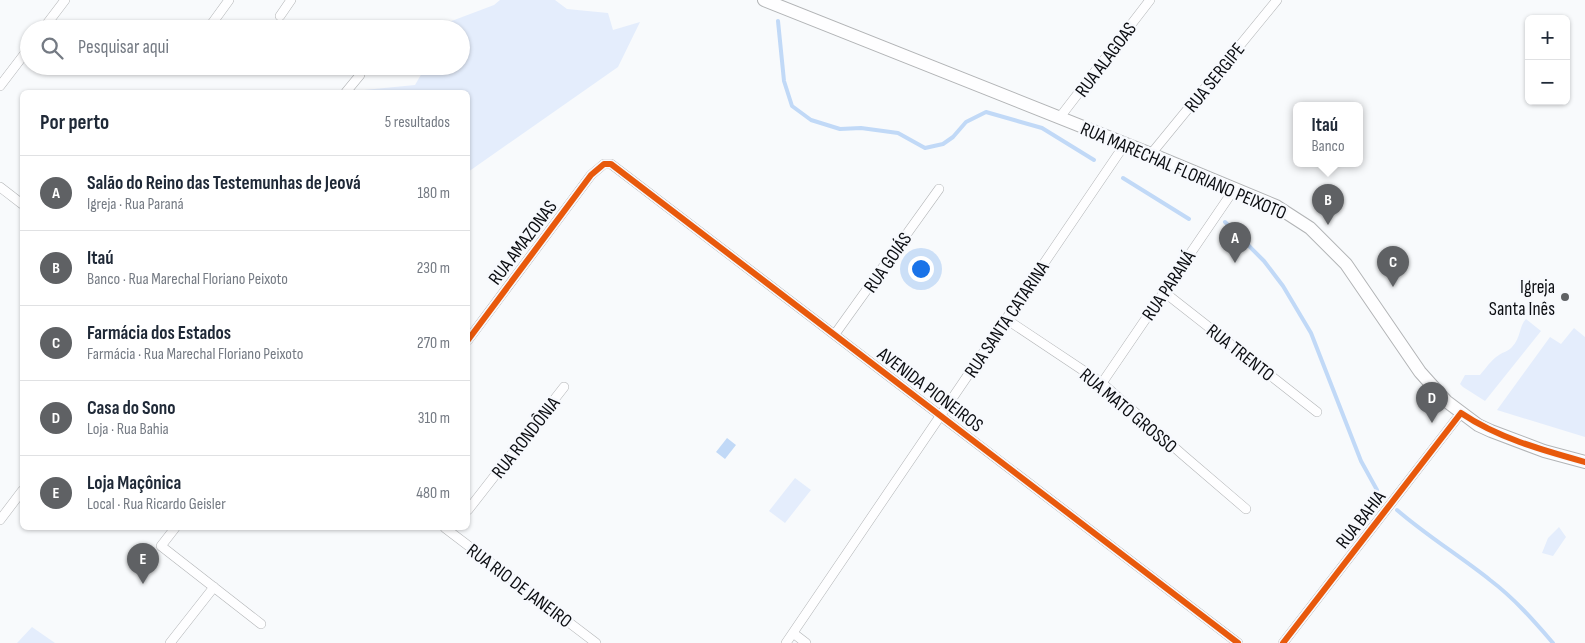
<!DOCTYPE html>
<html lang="pt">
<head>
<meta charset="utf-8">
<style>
  :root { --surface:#fff; --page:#f6f6f7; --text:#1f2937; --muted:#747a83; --line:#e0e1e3; --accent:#5f6164 }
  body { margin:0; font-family:"Sofia Sans Condensed",sans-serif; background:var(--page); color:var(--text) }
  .controls { position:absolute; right:15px; top:15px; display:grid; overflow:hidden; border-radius:8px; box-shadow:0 1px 4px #0004 }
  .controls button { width:45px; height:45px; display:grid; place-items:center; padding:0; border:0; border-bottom:1px solid var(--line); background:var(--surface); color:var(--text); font:25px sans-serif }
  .you { position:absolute; left:920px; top:268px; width:18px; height:18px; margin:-12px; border:4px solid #fff; border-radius:50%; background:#1a73e8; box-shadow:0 0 0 8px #1a73e833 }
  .badge { display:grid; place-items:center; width:32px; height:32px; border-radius:50%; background:var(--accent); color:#fff; font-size:16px; font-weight:700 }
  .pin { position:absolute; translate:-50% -41px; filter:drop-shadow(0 1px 2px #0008) }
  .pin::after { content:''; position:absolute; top:26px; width:18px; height:15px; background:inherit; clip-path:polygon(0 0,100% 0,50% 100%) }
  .popup { position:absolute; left:1293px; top:102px; width:70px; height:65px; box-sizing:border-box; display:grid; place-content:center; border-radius:8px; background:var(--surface); filter:drop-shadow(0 1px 4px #0005); font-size:16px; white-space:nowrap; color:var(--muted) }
  .popup b { font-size:19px; color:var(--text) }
  .popup::after { content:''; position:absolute; left:50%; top:100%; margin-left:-10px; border:10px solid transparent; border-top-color:var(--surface) }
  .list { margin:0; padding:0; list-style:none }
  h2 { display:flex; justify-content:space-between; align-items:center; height:65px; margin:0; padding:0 20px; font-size:21px }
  h2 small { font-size:16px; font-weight:400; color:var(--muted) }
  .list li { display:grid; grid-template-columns:32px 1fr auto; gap:15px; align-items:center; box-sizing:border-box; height:75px; padding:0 20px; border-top:1px solid var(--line) }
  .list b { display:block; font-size:19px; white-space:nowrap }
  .list p { margin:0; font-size:16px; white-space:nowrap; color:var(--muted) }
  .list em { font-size:16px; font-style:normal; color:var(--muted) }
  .icon { flex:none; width:28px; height:28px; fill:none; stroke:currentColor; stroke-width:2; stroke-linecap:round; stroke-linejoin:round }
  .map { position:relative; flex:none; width:1585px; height:643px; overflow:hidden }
  .search { position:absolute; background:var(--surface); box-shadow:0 1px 4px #0004; left:20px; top:20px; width:450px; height:55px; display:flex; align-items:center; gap:12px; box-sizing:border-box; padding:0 18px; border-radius:28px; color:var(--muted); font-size:19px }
  .panel { position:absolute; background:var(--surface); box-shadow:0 1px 4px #0004; left:20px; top:90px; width:450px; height:440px; border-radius:8px }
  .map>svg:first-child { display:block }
  .green { fill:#e4edfc }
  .water { fill:#c1d9f7 }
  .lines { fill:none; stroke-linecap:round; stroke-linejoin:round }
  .stream { stroke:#c1d9f7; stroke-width:4 }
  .minor-casing { stroke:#b2b4b6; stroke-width:10 }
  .secondary-casing { stroke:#b2b4b6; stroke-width:14 }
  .minor { stroke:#fefeff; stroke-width:9 }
  .secondary { stroke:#fefeff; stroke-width:12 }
  .cycleway-casing { stroke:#f7f9fd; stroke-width:9 }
  .cycleway { stroke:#e8590c; stroke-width:6 }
  .poi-dot { fill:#5f6164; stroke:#f7f9fd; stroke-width:2 }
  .labels { text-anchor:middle; stroke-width:5; stroke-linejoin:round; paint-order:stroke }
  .street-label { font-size:19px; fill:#0c0e12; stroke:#f7f9fd }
  .poi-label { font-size:19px; fill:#0c0e12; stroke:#f7f9fd; text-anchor:end }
</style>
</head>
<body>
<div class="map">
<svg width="1585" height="643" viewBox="0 0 1585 643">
  <rect width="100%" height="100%" fill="#f8fafc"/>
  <path class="green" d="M500 0H555L567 9 608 13 613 30 640 22 618 67 468 172V92H362L364 90 415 85 426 66H461V29H446L449 22 494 5Z
    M1526 319 1541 331 1485 401 1463 387 1460 384 1465 375H1480C1486 368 1491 360 1499 355 1503 352 1509 351 1512 347 1521 338 1519 326 1526 319Z
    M1574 328 1585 337V437L1497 410 1550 337 1561 344Z
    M795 478 811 490 785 523 769 511Z
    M1559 527 1566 537 1553 556 1542 553 1548 538Z
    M32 627 55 643H17Z"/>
  <path class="water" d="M727 438 736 445 725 459 716 452Z"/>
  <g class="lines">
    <path class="stream" d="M778 21 784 81 792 106 811 120 840 129 861 128 898 133 925 148 943 144 953 137 966 122 986 112 1042 128 1094 160
      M1123 178 1189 219
      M1225 222 1264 261 1283 286 1311 333 1361 461 1377 490
      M1397 510C1427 536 1460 556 1490 580 1514 598 1534 621 1553 643"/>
    <g class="minor-casing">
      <path id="minor" d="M280 16 291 0
        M43 29 65 0
        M208 29 229 0
        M0 86 29 48
        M346 92 360 75
        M1060 117 1150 0
        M1151 154 1277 0
        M0 187 22 204
        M1164 292 1317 412
        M1006 319 1102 383 1183 455 1246 509
        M835 334 939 189
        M468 340 591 175 604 164H611L1238 643
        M1102 383 1235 188
        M468 510 564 387
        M0 520 22 491
        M175 528 161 546 261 624
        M445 528 596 643
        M793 633 806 643
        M170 643 214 587
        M786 643 1125 144
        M1283 643 1461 413"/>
    </g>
    <g class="secondary-casing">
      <path id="secondary" d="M764 0 1151 154 1276 206 1310 228 1346 264 1420 372 1446 401 1478 425 1491 431 1544 451 1585 462"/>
    </g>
    <use href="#minor" class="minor"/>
    <use href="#secondary" class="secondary"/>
    <g class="cycleway-casing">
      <path id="cycleway" d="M468 340 591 175 604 164H611L1238 643
        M1283 643 1461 413C1498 438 1542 450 1585 462"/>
    </g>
    <use href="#cycleway" class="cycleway"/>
  </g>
  <circle class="poi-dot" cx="1565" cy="297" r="5"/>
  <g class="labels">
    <g class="street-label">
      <text transform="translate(1105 59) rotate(-53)" y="7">RUA ALAGOAS</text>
      <text transform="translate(1214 77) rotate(-51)" y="7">RUA SERGIPE</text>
      <text transform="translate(1184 170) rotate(23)" y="7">RUA MARECHAL FLORIANO PEIXOTO</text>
      <text transform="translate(522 242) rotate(-53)" y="7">RUA AMAZONAS</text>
      <text transform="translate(887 262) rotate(-55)" y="7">RUA GOIÁS</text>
      <text transform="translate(1168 285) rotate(-56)" y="7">RUA PARANÁ</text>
      <text transform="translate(1006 319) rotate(-56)" y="7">RUA SANTA CATARINA</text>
      <text transform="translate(1241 352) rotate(38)" y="7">RUA TRENTO</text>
      <text transform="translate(931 389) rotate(37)" y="7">AVENIDA PIONEIROS</text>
      <text transform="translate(1129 410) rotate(40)" y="7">RUA MATO GROSSO</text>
      <text transform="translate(525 437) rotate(-52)" y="7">RUA RONDÔNIA</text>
      <text transform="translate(1360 519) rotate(-52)" y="7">RUA BAHIA</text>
      <text transform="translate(520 585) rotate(37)" y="7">RUA RIO DE JANEIRO</text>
    </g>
    <g class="poi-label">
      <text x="1555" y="293">Igreja<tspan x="1555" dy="22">Santa Inês</tspan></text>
    </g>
  </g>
</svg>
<div class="controls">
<button>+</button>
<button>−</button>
</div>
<div class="you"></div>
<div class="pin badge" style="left:1235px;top:263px">A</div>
<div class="pin badge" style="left:1328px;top:225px">B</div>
<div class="popup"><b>Itaú</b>Banco</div>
<div class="pin badge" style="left:1393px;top:287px">C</div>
<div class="pin badge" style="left:1432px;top:423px">D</div>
<div class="pin badge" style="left:143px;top:584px">E</div>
<div class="search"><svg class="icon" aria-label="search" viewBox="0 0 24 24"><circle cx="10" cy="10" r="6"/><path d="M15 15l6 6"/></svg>Pesquisar aqui</div>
<section class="panel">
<h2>Por perto<small>5 resultados</small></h2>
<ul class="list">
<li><span class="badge">A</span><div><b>Salão do Reino das Testemunhas de Jeová</b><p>Igreja · Rua Paraná</p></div><em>180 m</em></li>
<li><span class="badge">B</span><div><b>Itaú</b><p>Banco · Rua Marechal Floriano Peixoto</p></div><em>230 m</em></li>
<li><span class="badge">C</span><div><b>Farmácia dos Estados</b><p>Farmácia · Rua Marechal Floriano Peixoto</p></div><em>270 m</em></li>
<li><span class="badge">D</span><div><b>Casa do Sono</b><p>Loja · Rua Bahia</p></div><em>310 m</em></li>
<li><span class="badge">E</span><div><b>Loja Maçônica</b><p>Local · Rua Ricardo Geisler</p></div><em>480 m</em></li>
</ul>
</section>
</div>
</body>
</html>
